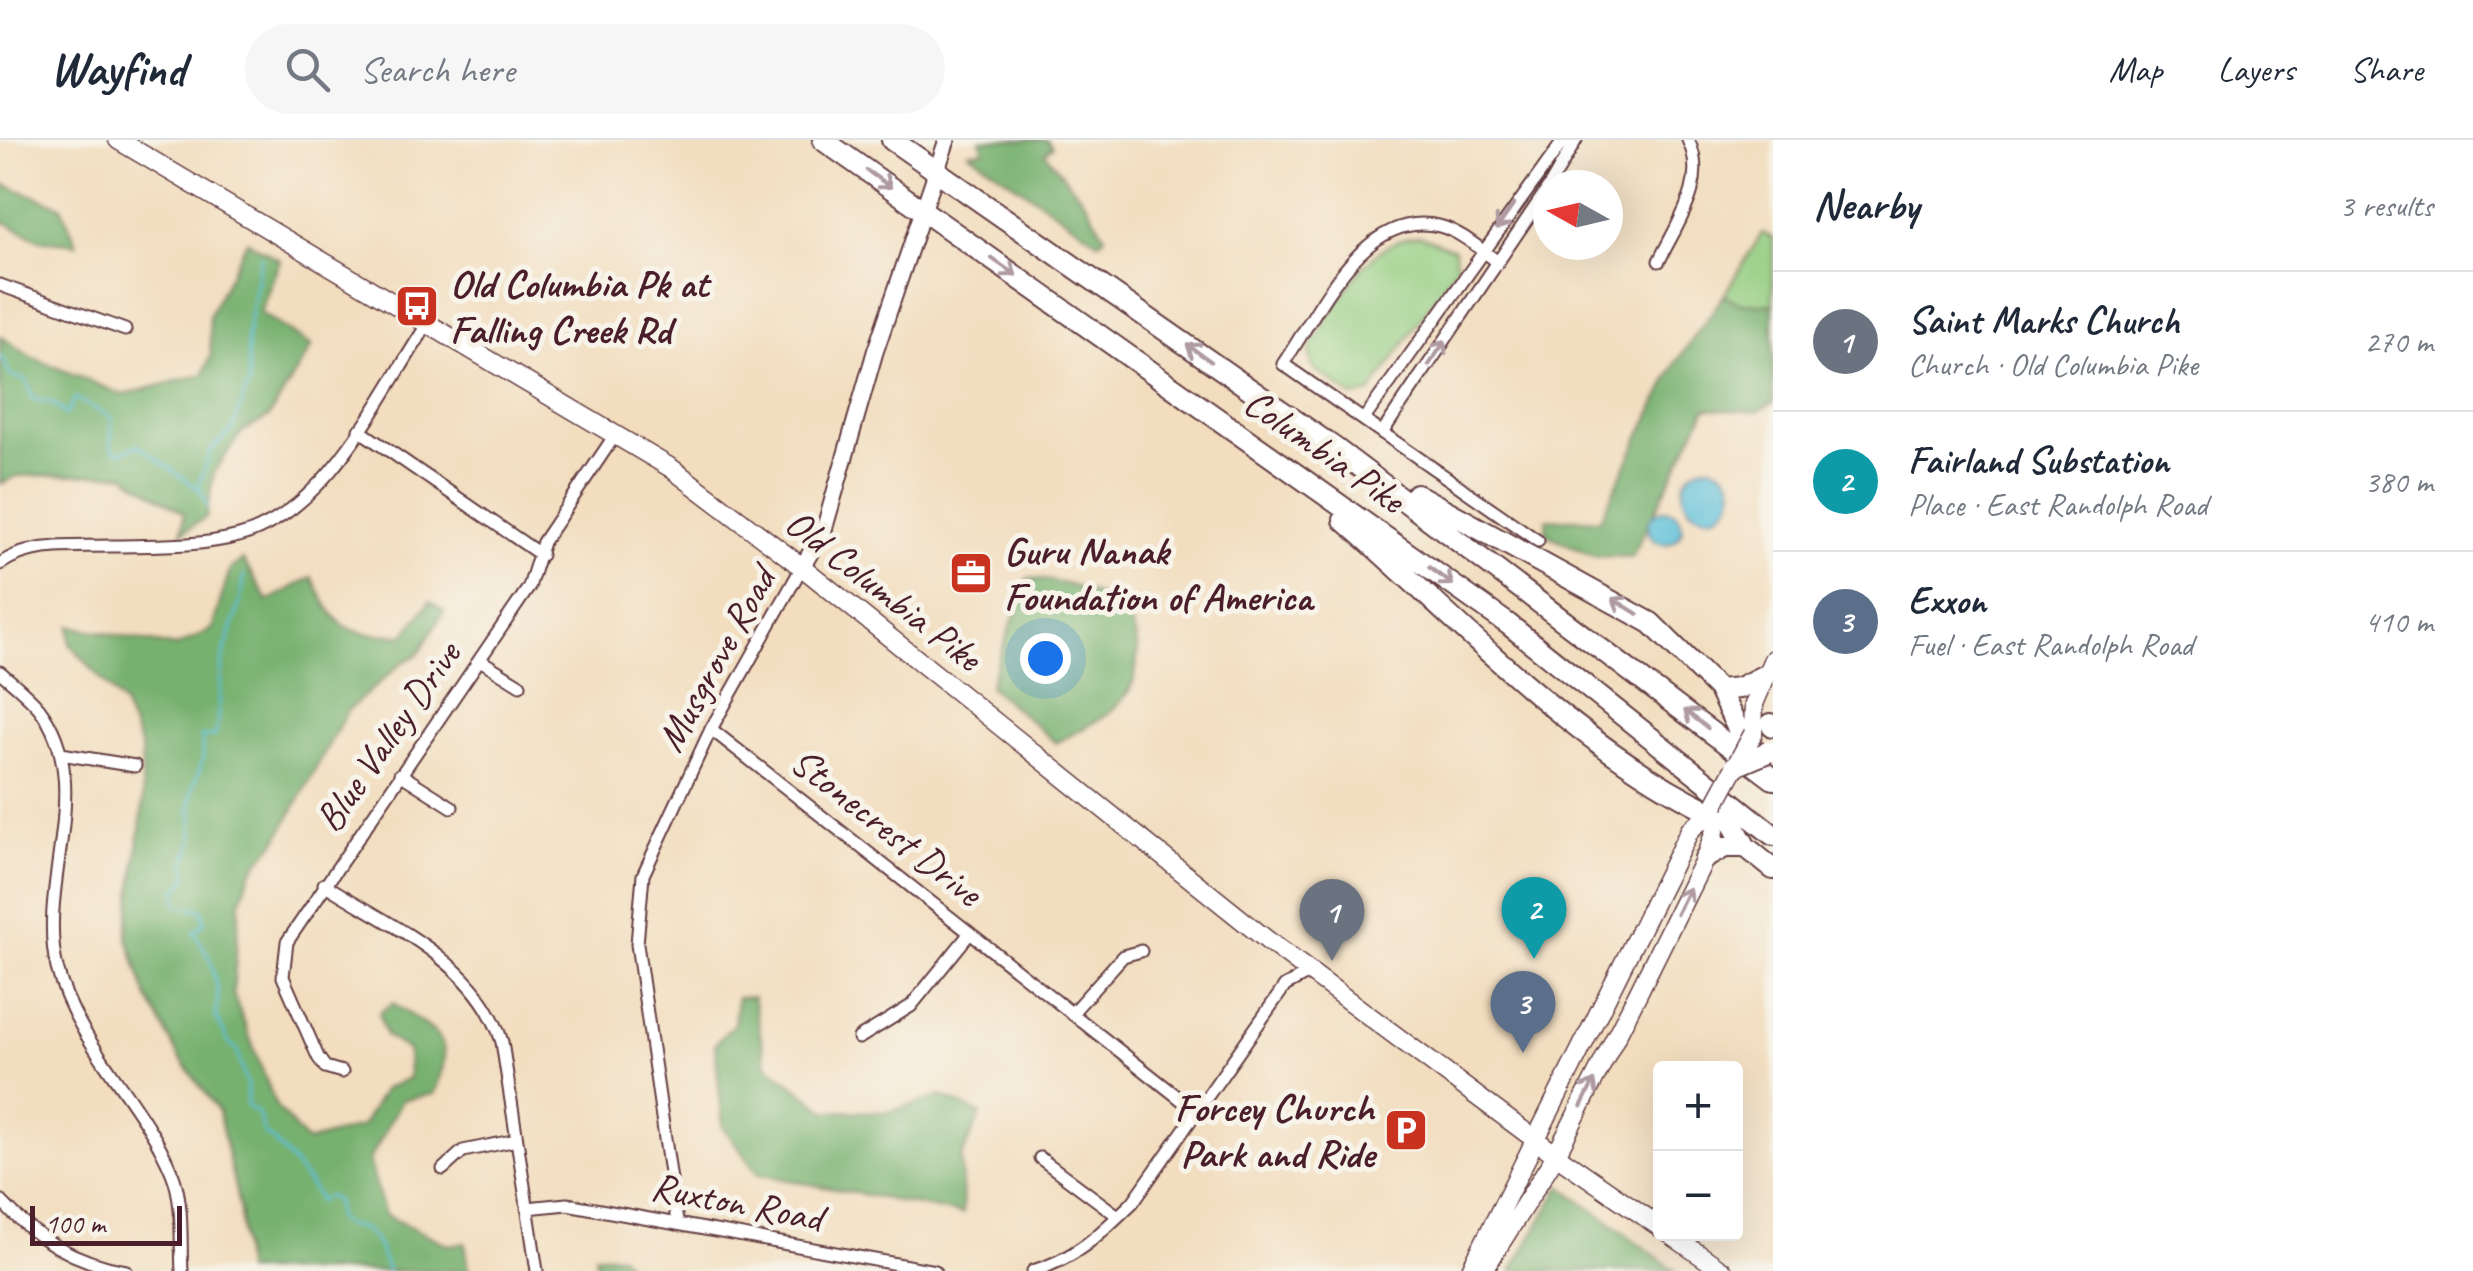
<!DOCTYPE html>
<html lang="en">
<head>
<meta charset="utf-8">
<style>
  :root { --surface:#fff; --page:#f6f6f7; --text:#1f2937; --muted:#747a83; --line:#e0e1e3; --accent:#7c3aed }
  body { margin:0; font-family:Caveat,sans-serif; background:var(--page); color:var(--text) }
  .controls { position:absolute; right:30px; bottom:30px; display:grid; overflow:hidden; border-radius:10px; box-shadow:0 10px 40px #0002 }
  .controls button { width:90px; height:90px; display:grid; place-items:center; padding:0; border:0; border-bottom:2px solid var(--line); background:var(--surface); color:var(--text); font:50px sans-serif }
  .compass { position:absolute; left:1533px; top:30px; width:90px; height:90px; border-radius:50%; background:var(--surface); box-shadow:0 10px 40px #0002; rotate:278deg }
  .scale { position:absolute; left:30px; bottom:25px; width:152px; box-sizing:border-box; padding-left:10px; border:5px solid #4a1f2b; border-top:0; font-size:28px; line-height:35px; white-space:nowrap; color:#4a1f2b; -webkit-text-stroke:8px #f7f3e8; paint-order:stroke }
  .you { position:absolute; left:1045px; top:518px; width:35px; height:35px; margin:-25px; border:8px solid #fff; border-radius:50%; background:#1a73e8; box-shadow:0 0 0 15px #1a73e833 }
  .badge { display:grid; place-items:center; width:65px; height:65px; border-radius:50%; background:var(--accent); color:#fff; font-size:32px; font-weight:700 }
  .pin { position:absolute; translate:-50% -82px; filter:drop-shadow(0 2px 5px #0008) }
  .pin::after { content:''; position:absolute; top:52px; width:35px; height:30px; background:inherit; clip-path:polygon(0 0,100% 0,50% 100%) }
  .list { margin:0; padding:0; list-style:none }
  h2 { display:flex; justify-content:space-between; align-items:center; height:130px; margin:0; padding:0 40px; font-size:42px }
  h2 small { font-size:32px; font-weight:400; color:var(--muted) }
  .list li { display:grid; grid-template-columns:65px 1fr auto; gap:30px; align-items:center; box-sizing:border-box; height:140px; padding:0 40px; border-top:2px solid var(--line) }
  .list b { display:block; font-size:38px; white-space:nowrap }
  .list p { margin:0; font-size:32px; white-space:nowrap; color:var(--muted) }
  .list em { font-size:32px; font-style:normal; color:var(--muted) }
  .icon { flex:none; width:55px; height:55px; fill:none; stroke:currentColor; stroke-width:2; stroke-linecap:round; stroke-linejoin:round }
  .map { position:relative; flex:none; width:1773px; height:1131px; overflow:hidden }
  header { display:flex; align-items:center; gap:60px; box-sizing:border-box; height:140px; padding:0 50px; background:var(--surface); border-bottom:2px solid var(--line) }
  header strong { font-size:48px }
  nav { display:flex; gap:55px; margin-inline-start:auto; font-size:35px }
  .search { width:700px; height:90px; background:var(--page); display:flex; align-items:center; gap:25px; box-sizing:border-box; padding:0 35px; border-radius:55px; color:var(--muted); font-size:38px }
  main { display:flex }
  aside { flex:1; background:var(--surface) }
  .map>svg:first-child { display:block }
  .green { fill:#94ce82; stroke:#6f7656; stroke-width:2.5 }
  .forest { fill:#77b170; stroke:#60684e; stroke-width:2.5 }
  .water { fill:#5cc0da; stroke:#537082; stroke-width:2.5 }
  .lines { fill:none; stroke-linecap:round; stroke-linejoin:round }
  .stream { stroke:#5cc0da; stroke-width:2.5 }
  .minor-casing { stroke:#633c41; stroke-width:15 }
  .tertiary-casing { stroke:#633c41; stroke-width:19 }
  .secondary-casing { stroke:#633c41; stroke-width:21 }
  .primary-casing { stroke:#633c41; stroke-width:21 }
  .trunk-casing { stroke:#633c41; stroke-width:24 }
  .minor { stroke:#fff; stroke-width:11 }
  .tertiary { stroke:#fff; stroke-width:15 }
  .secondary { stroke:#fff; stroke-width:18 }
  .primary { stroke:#fff; stroke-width:18 }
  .trunk { stroke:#fff; stroke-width:20 }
  .primary-bridge-casing { stroke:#633c41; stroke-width:21; stroke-linecap:butt }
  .trunk-bridge-casing { stroke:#633c41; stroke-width:24; stroke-linecap:butt }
  .primary-bridge { stroke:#fff; stroke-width:18 }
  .trunk-bridge { stroke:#fff; stroke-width:20 }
  .oneway { stroke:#ae9aa0 }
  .labels { text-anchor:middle; stroke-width:10; stroke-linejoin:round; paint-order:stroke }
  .poi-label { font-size:40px; font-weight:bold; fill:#4a1f2b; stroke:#f7f3e8; text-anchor:start }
  .street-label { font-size:40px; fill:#4a1f2b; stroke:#f7f3e8 }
</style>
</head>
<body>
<header>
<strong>Wayfind</strong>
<div class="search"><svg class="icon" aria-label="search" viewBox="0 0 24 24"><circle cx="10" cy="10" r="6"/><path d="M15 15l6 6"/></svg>Search here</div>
<nav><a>Map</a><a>Layers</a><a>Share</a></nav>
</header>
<main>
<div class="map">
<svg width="1773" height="1131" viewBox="0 0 1773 1131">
  <rect width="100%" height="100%" fill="#f7f3e8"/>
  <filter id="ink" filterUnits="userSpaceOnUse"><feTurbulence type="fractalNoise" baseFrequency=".01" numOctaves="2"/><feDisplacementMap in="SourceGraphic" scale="20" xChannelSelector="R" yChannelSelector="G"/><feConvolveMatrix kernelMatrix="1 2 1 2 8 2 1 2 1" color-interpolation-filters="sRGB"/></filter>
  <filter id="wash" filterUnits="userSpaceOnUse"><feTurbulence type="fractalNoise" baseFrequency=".0048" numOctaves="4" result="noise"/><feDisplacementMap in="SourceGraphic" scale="40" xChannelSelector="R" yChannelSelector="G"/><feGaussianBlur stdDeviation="2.25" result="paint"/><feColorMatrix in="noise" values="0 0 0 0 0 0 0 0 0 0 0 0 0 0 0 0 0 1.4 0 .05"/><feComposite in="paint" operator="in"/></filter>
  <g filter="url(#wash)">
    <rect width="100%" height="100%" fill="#f2ddbe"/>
    <path class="green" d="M1762 93 1773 98V165L1740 163 1724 155Z
      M1421 96 1454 109 1457 125 1371 253 1353 257 1312 227 1309 209C1336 170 1366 96 1421 96Z"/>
    <path class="forest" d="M980 0H1047L1052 7 1045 13 1085 62 1105 96 1099 102 968 12 984 11Z
      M0 43 61 66 77 104 40 100 0 80Z
      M247 101 280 120 260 173 312 206 269 277 242 292 214 332 206 377 182 393 184 373 123 334 17 336 0 344V196L31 217 123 255 204 234 211 215 209 176Z
      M1724 155 1740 163 1773 165V263L1757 272 1706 268 1632 417 1593 416 1546 394 1547 379H1600L1676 223Z
      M243 420 268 461 312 437C339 492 344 495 405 495L430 461 444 471 418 515 403 522 347 571 277 700 251 732 240 762 233 854 276 966 307 1002 362 986 384 949 409 938 408 910 386 896 379 873 393 863C439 896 457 895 434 954L402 960 369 1021 385 1075 449 1105 465 1103 469 1131H244L240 1071 218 970 179 917 145 852 127 796 143 663 141 608 123 564 70 504V486L176 507 212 489 230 429Z
      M1028 438C1076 443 1143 458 1137 519 1136 536 1133 548 1121 561 1106 579 1077 591 1056 603L989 546Z
      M753 857 766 924 826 971 888 972 942 956 981 974 961 1018 963 1074 758 1034 723 987 715 904 734 884 737 858Z
      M1561 1046 1676 1131H1512Z
      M595 1115H620L635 1131H597Z"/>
    <path class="water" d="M1683 351a25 25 0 1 1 50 0a25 25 0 1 1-50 0Z
      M1648 387a17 17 0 1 1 34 0a17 17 0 1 1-34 0Z"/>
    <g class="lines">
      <path class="stream" d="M0 215 11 236 26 240 33 259 53 263 66 275 75 258 112 278 111 307 119 313 138 305 201 351 208 367
        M198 347 211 310 233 289 249 243 247 195 261 115
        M244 435C242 474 223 500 221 534 219 558 220 571 215 596L201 597C207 627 199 624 192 650 185 676 202 691 185 721L188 737 177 750V765L203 770 204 783 194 792 210 818 218 853 216 876 228 902 237 910 247 946V966L258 973 264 994C273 997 317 1051 319 1061L328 1056 336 1062 337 1079C346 1088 349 1085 360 1088 376 1093 382 1117 388 1131"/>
    </g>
  </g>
  <g filter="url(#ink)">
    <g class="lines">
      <g class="minor-casing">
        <path id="minor" d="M1550 45 1576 0
          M1659 121C1677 83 1709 42 1688 0
          M1498 122C1481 110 1460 91 1439 86 1363 68 1319 172 1283 224L1538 401
          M0 145 125 190
          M1364 279 1564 0
          M359 290 541 415
          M1382 293 1548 48
          M0 424C31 402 74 407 111 406 153 405 198 407 239 396 327 372 380 256 427 185
          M480 520 520 545
          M0 532C13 543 28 555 39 568 97 644 36 744 57 828 76 904 143 961 172 1033 184 1062 180 1100 182 1131
          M711 589 1197 972
          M61 614 135 626
          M400 634 452 667
          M324 744C391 787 477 821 502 902L537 1131
          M1072 873 1123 816 1141 811
          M859 898 911 866 970 793
          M342 932 325 927 318 917 283 837 287 802 529 447 543 402 615 295
          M1040 1018 1118 1076
          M443 1029 463 1011 517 1000
          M0 1060C35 1099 75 1122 126 1131
          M527 1068 567 1064 935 1131
          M677 1082 637 804 643 735 711 589 802 427
          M1033 1131C1077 1118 1101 1093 1133 1062L1285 846 1313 831"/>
      </g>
      <g class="tertiary-casing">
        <path id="tertiary" d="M802 427 824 390 875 212 947 0"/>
      </g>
      <g class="secondary-casing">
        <path id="secondary" d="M118 0 671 328 802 427 1267 800 1556 1015 1660 1087
          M1670 1094 1723 1131"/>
      </g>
      <g class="primary-casing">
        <path id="primary" d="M1753 594 1754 564 1773 519
          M1470 1131 1690 690 1711 672
          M1483 1131 1556 1015 1637 855 1705 718 1715 691 1711 672"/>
      </g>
      <g class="trunk-casing">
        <path id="trunk" d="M823 0 1508 484 1773 695
          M892 0 1336 309 1773 639
          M1416 354 1651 483 1719 550 1746 606
          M1344 380C1460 481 1571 604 1711 672
          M1719 550 1739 548 1765 535
          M1771 584 1773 586
          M1718 659 1746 707 1773 729
          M1705 718 1725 707H1746"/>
      </g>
      <use href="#minor" class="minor"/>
      <use href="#tertiary" class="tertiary"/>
      <use href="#secondary" class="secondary"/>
      <use href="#primary" class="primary"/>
      <use href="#trunk" class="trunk"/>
      <g class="primary-bridge-casing">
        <path id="primary-bridge" d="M1715 664 1753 594"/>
      </g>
      <g class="trunk-bridge-casing">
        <path id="trunk-bridge" d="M1735 626 1768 612"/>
      </g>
      <use href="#primary-bridge" class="primary-bridge"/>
      <use href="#trunk-bridge" class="trunk-bridge"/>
    </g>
    <defs><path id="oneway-shaft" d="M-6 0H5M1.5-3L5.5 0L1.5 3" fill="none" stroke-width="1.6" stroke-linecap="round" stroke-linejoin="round" transform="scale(2.5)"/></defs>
    <g class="oneway">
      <use href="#oneway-shaft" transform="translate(879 39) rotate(35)"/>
      <use href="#oneway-shaft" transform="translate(1505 77) rotate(125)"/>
      <use href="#oneway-shaft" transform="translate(1004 127) rotate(35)"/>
      <use href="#oneway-shaft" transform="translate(1199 213) rotate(-145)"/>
      <use href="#oneway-shaft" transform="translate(1437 213) rotate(-56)"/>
      <use href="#oneway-shaft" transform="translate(1441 436) rotate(36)"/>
      <use href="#oneway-shaft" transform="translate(1625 466) rotate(-148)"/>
      <use href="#oneway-shaft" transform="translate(1696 579) rotate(-142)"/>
      <use href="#oneway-shaft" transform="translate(1683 761) rotate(-64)"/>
      <use href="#oneway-shaft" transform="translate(1588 953) rotate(-63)"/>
    </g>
  </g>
  <defs>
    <g id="bus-square" transform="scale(2.25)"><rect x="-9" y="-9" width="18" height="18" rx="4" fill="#c8321e" stroke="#f7f3e8"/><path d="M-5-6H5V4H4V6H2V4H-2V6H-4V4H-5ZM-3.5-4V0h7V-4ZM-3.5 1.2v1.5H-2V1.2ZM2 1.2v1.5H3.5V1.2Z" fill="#fff"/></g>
    <g id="office-square" transform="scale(2.25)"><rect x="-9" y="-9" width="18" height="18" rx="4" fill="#c8321e" stroke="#f7f3e8"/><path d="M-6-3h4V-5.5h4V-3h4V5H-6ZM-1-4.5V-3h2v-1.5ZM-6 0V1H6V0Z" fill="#fff"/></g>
    <g id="parking-square" transform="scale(2.25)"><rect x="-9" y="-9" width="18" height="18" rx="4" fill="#c8321e" stroke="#f7f3e8"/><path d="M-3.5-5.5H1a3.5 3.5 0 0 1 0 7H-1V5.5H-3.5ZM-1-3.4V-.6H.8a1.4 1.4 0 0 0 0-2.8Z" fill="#fff"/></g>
  </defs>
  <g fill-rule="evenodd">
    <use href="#bus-square" x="417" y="166"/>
    <use href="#office-square" x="971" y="433"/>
    <use href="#parking-square" x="1406" y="990"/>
  </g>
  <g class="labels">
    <g class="poi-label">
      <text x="450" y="157">Old Columbia Pk at<tspan x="450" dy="46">Falling Creek Rd</tspan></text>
      <text x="1004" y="424">Guru Nanak<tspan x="1004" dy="46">Foundation of America</tspan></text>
      <text x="1374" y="981" text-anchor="end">Forcey Church<tspan x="1374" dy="46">Park and Ride</tspan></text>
    </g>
    <g class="street-label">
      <text transform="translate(1325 310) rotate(35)" y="14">Columbia Pike</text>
      <text transform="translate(884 449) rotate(38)" y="14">Old Columbia Pike</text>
      <text transform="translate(715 519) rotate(-61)" y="14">Musgrove Road</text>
      <text transform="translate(387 596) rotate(-55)" y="14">Blue Valley Drive</text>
      <text transform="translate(887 686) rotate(38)" y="14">Stonecrest Drive</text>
      <text transform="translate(737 1061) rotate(11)" y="14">Ruxton Road</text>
    </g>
  </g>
</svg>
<div class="controls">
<button>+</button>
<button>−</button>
</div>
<svg class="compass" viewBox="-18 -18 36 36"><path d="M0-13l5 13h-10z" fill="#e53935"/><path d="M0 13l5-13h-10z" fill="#747a83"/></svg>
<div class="scale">100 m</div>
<div class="you"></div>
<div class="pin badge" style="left:1332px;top:821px;background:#6b7280">1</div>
<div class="pin badge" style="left:1534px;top:819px;background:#0f9aa8">2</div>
<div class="pin badge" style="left:1523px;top:913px;background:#5c6f8a">3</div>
</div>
<aside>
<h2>Nearby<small>3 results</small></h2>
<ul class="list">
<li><span class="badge" style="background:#6b7280">1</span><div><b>Saint Marks Church</b><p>Church · Old Columbia Pike</p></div><em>270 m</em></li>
<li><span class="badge" style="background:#0f9aa8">2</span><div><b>Fairland Substation</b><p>Place · East Randolph Road</p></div><em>380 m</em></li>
<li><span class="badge" style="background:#5c6f8a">3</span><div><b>Exxon</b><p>Fuel · East Randolph Road</p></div><em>410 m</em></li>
</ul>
</aside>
</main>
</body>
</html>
